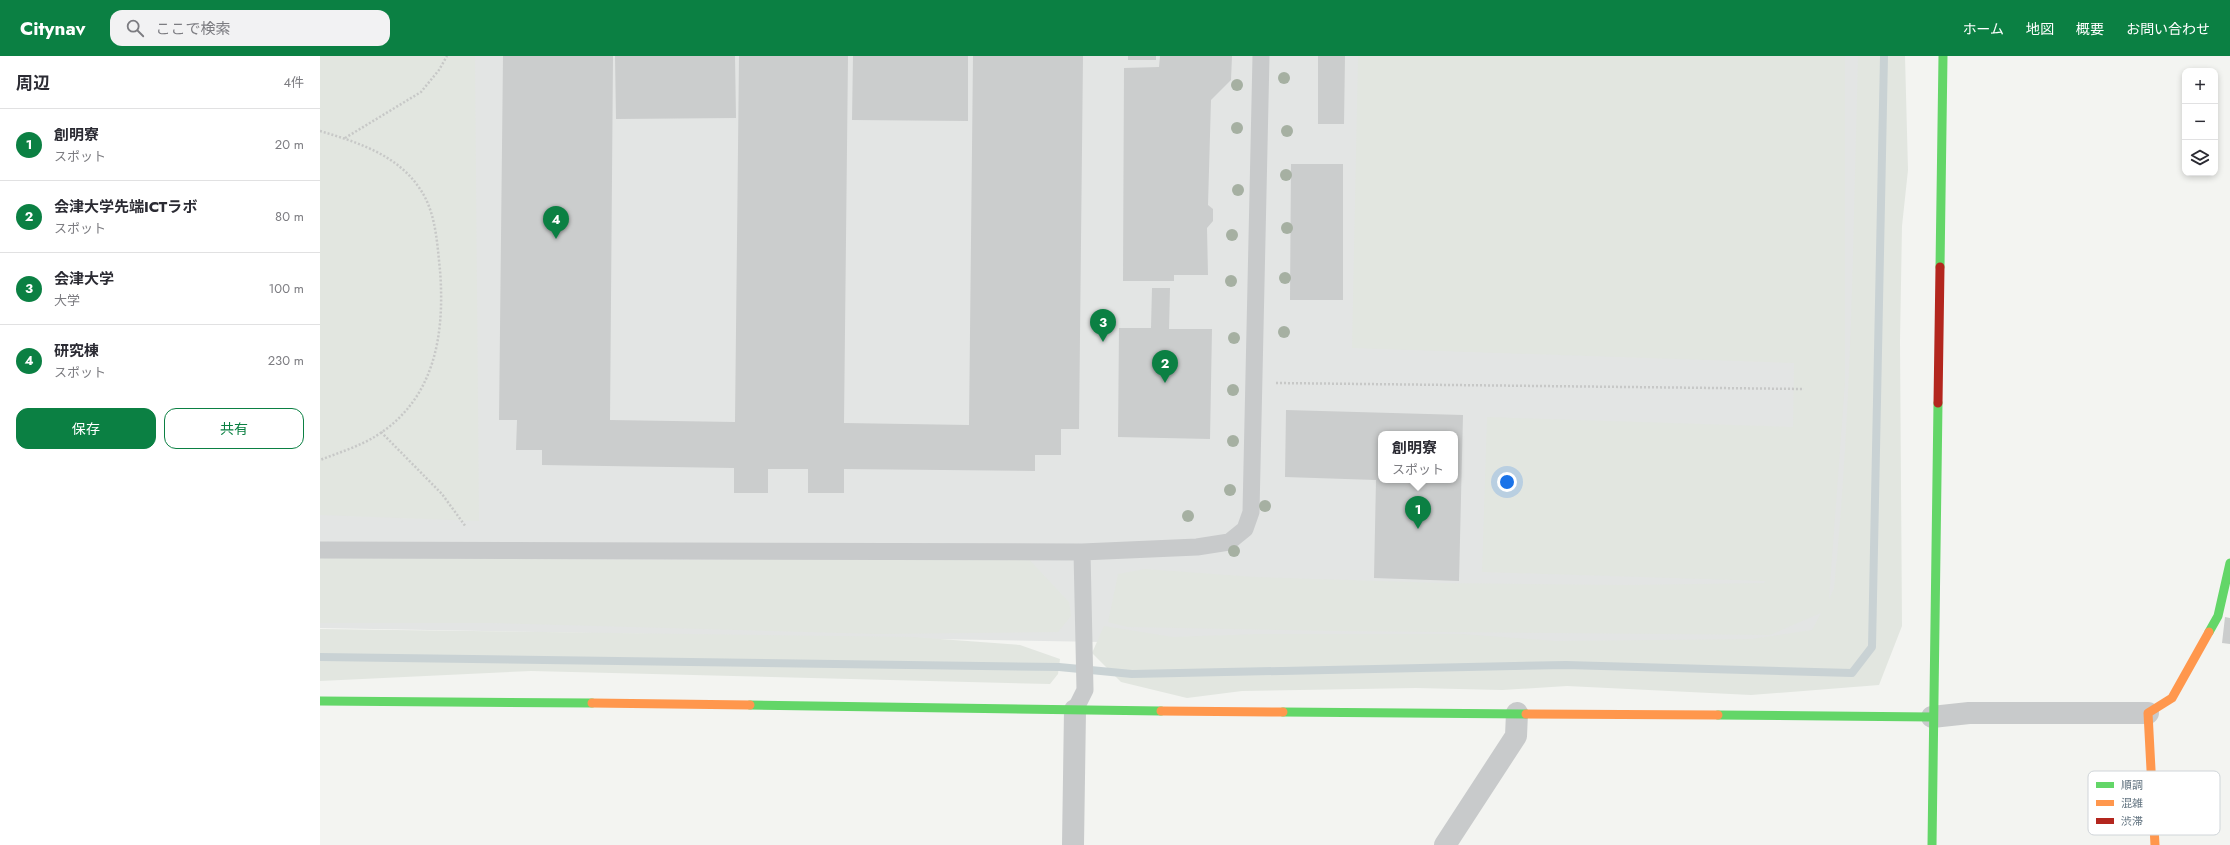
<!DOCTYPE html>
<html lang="ja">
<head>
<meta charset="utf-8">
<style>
  :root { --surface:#fff; --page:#f2f2f3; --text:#2b2b33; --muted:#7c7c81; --line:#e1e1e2; --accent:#0b8043 }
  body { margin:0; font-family:Jost,"Noto Sans JP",sans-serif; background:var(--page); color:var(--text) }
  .controls { position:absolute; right:12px; top:12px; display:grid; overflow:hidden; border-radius:8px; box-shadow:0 2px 6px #0003 }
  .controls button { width:36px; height:36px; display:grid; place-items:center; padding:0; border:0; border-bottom:1px solid var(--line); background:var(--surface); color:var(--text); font:20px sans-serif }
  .you { position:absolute; left:1187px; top:426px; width:14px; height:14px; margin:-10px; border:3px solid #fff; border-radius:50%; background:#1a73e8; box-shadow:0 0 0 6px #1a73e833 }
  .badge { display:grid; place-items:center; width:26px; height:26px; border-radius:50%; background:var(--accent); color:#fff; font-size:13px; font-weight:700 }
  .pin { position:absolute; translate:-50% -33px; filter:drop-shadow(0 1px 2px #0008) }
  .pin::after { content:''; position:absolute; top:21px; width:14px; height:12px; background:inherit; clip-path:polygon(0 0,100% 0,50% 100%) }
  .popup { position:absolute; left:1058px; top:375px; width:80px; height:52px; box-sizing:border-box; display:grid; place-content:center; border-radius:8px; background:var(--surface); filter:drop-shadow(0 1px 3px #0005); font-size:13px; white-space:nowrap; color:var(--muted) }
  .popup b { font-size:15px; color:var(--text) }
  .popup::after { content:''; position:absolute; left:50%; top:100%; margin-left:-8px; border:8px solid transparent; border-top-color:var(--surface) }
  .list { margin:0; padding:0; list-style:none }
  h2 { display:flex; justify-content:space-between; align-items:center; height:52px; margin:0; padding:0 16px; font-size:17px }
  h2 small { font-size:13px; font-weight:400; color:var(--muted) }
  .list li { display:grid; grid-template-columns:26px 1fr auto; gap:12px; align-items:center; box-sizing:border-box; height:72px; padding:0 16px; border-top:1px solid var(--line) }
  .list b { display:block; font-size:15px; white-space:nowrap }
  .list p { margin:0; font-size:13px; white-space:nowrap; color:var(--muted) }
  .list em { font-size:13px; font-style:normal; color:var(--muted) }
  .actions { display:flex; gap:8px; padding:12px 16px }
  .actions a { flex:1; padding:9px 0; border:1px solid var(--accent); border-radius:12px; text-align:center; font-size:14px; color:var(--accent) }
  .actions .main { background:var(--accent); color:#fff }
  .icon { flex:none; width:22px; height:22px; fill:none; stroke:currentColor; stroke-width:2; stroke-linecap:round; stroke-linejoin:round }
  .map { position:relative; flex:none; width:1910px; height:789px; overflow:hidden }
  header { display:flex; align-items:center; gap:24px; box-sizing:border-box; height:56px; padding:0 20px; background:var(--accent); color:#fff }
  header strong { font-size:19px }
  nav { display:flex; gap:22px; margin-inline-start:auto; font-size:14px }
  .search { width:280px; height:36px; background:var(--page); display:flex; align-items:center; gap:10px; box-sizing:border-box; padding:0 14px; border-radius:12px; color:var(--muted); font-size:15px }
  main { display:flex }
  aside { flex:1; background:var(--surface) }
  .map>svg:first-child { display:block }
  .built { fill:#e3e5e4; fill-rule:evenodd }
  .green { fill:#e2e6e0 }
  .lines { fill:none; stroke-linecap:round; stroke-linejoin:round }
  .stream { stroke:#c9d2d4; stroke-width:8 }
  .building { fill:#cbcdcd; fill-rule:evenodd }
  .path { stroke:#c7c8c7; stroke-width:2.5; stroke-dasharray:2 2; stroke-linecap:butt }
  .lane { stroke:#c8cacb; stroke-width:17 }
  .street { stroke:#c8cacb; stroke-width:22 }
  .fast { stroke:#63d668; stroke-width:9 }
  .slow { stroke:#ff974d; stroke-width:9 }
  .jam { stroke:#b3261e; stroke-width:9 }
  .tree { fill:#a6b0a2 }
  .key { fill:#fff; stroke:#d0d5d9; stroke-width:1 }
  .key-label { font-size:11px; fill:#637481 }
</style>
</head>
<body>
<header>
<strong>Citynav</strong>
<div class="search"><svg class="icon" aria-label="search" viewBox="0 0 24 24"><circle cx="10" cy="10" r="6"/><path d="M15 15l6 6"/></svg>ここで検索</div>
<nav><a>ホーム</a><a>地図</a><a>概要</a><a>お問い合わせ</a></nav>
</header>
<main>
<aside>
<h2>周辺<small>4件</small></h2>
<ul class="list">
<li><span class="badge">1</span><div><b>創明寮</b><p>スポット</p></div><em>20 m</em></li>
<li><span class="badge">2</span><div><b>会津大学先端ICTラボ</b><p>スポット</p></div><em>80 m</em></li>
<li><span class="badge">3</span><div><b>会津大学</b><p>大学</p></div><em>100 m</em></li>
<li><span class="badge">4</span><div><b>研究棟</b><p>スポット</p></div><em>230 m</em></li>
</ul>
<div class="actions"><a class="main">保存</a><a>共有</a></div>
</aside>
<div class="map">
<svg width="1910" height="789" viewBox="0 0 1910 789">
  <rect width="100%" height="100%" fill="#f3f4f1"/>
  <path class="built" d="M0 0H1573L1558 600 0 572ZM1061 378H1135V424H1061Z"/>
  <path class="green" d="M0 0H155L159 465 0 459Z
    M1038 0H1525V327L1509 543 1514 532C1532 355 1533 178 1538 0H1585L1588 114 1582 170 1580 285 1582 570 1559 629 1431 639 1247 630 1182 634 1096 632 922 635 867 642 801 626 772 597 784 570 853 581 936 578H1142L1236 585 1431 583 1492 574 1501 557 1450 579 1018 575 808 571 788 566 798 518 825 513 935 521 1123 527 1306 529 1444 527 1445 525 1162 516 1167 361 1473 371 1474 307 1032 292Z
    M597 496H702L749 546 751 560 738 576 557 578 171 567H0V502L393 504Z
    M0 573 593 581 700 589 740 603 738 618 730 628 211 615 0 625Z"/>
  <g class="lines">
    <path class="stream" d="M0 601 739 611 812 618 1246 609 1532 617 1552 591 1564 0"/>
  </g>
  <path class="building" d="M183 0H293L290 364 415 366 419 0H528L524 367 649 369 653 0H763L759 373H741V399H715V415L524 413V437H488V413H448V437H414V412L222 409V394H196L197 364H179Z
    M295 0H415L416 62 296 63Z
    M533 0H648V65L532 64Z
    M808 0H836V4H808Z
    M840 0H912L911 24 891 44 888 149 893 153V165L887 172 888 219H854V225H803L804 12 839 11Z
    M998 0H1025L1024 68H998Z
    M971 108H1023V244H970Z
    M832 232H850L849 273H892L890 383 798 381 799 272H831Z
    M966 354 1143 359 1139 525 1054 522 1056 424 965 421ZM1061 378H1135V424H1061Z
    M1905 561 1910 562V588L1902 587Z"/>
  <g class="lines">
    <path class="path" d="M0 75C37 86 78 99 100 133 116 156 117 187 120 214 125 279 115 343 56 380 40 390 18 397 0 404
      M25 82 101 36 119 14 127 0
      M956 327 1484 333
      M61 376 122 438 146 471"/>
    <path class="lane" d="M0 494 762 496 877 491 909 486 925 473 931 456 941 0
      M755 654 765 634 762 496"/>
    <path class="street" d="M1612 661 1649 657H1828
      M753 789 755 654
      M1125 789 1196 680 1197 657"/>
    <path class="fast" d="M1620 211 1623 0
      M1889 576 1898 560 1910 507
      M0 645 272 647
      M430 649 841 655
      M963 656 1206 658
      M1398 659 1612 661
      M1612 789 1618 347"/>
    <path class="slow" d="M272 647 430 649
      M841 655 963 656
      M1206 658 1398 659
      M1835 789 1828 657 1852 642 1889 576"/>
    <path class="jam" d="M1618 347 1620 211"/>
  </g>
  <g class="tree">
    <circle cx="964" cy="22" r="6"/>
    <circle cx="917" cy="29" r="6"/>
    <circle cx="917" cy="72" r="6"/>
    <circle cx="967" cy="75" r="6"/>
    <circle cx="966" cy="119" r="6"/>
    <circle cx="918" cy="134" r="6"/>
    <circle cx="967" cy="172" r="6"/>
    <circle cx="912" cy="179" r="6"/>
    <circle cx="965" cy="222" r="6"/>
    <circle cx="911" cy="225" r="6"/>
    <circle cx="964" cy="276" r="6"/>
    <circle cx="914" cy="282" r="6"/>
    <circle cx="913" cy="334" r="6"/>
    <circle cx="913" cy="385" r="6"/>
    <circle cx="910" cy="434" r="6"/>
    <circle cx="945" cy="450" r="6"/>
    <circle cx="868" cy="460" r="6"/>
    <circle cx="914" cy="495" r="6"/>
  </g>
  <rect x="1768" y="715" width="132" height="64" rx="6" class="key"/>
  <rect x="1776" y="726" width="18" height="6" fill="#63d668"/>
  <rect x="1776" y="744" width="18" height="6" fill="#ff974d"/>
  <rect x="1776" y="762" width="18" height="6" fill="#b3261e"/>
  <g class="key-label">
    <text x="1801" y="733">順調</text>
    <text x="1801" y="751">混雑</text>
    <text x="1801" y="769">渋滞</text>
  </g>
</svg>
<div class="controls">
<button>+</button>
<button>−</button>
<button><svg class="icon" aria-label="layers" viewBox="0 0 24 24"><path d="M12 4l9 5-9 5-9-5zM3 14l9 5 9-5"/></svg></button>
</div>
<div class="you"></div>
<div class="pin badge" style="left:1098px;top:473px">1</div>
<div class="popup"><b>創明寮</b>スポット</div>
<div class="pin badge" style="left:845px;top:327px">2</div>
<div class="pin badge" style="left:783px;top:286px">3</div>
<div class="pin badge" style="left:236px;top:183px">4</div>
</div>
</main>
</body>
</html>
